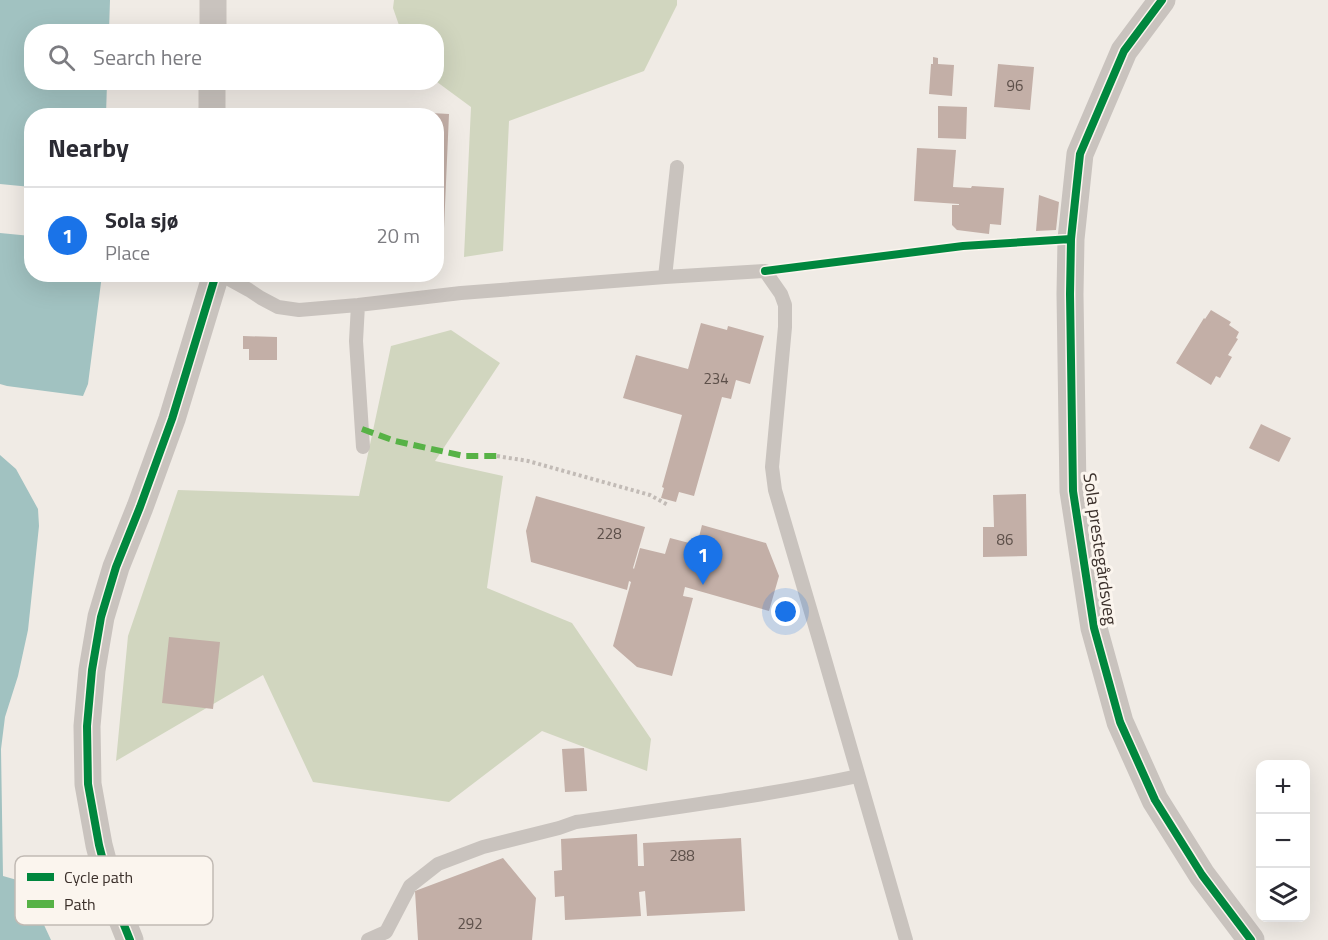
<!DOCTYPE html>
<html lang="en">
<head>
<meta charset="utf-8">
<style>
  :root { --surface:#fff; --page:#f2f2f3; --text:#2b2b33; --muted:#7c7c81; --line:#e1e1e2; --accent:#1a73e8 }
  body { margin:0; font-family:"Titillium Web",sans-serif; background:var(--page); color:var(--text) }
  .controls { position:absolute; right:18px; bottom:18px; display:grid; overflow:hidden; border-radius:12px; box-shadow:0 6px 24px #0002 }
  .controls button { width:54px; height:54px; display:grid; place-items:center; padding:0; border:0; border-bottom:2px solid var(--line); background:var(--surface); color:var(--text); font:30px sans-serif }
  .you { position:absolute; left:786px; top:612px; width:21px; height:21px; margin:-15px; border:4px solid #fff; border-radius:50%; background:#1a73e8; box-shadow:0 0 0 9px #1a73e833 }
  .badge { display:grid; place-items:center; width:39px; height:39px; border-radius:50%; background:var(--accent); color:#fff; font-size:20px; font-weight:700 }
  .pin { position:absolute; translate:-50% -50px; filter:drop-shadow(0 2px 3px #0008) }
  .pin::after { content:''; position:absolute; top:32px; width:21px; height:18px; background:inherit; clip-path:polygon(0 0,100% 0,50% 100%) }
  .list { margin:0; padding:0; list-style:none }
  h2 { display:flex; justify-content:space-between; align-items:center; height:78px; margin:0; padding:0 24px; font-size:26px }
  h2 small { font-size:20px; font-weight:400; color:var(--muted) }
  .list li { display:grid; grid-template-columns:39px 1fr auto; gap:18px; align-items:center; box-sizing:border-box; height:96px; padding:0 24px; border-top:2px solid var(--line) }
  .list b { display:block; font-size:22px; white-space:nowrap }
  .list p { margin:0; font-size:20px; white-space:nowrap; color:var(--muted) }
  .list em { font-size:20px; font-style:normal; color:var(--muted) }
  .icon { flex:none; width:33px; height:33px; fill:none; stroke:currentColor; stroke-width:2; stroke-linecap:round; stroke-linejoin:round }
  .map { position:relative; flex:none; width:1328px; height:940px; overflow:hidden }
  .search { position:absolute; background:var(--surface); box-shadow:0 6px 24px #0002; left:24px; top:24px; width:420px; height:66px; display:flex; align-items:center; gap:15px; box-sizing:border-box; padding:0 21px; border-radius:24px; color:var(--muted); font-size:22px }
  .panel { position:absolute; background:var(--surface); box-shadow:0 6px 24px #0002; left:24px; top:108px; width:420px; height:174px; border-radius:24px }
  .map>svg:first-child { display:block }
  .green { fill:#d1d6bf }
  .water { fill:#a1c2c1 }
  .building { fill:#c3afa7 }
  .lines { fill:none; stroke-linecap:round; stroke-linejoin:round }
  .path { stroke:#c2bbb6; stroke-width:4; stroke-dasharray:3 3; stroke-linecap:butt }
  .lane { stroke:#c9c3be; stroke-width:14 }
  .street { stroke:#c9c3be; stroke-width:27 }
  .quiet { stroke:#57b246; stroke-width:6; stroke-dasharray:12 6; stroke-linecap:butt }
  .cycleway-casing { stroke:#fbf5ee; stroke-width:11 }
  .cycleway { stroke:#00873e; stroke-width:8 }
  .labels { text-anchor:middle; stroke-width:6; stroke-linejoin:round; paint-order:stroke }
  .number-label { font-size:15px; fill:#5d504a }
  .street-label { font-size:18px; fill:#3b302b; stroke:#fbf5ee }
  .key { fill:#fbf5ee; stroke:#c1bab4; stroke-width:1.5 }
  .key-label { font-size:16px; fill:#3b302b }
</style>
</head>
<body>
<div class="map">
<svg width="1328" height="940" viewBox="0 0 1328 940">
  <rect width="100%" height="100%" fill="#f0ebe5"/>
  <path class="green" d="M394 0H677V5L644 71 509 121 503 251 464 257 471 107 437 82 436 32 401 31 393 8Z
    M451 330 500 363 435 461 503 476 487 588 572 623 651 739 647 771 542 731 449 802 313 782 263 675 116 761 128 636 178 490 359 496 391 346Z"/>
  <path class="water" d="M0 0H110L109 31 32 32V82L107 83 106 115 32 116 31 187 0 184Z
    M0 233 31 236 32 274 102 275 88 384 83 396 7 386 0 384Z
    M0 455 16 469 38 509 39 526 28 630 18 676 5 717 1 749 3 876 17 880 32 899 51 940H0Z"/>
  <path class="building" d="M933 57 938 58V64L954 65 952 96 929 94 931 64H933Z
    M998 64 1034 67 1030 110 994 107Z
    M938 106 967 107 966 139 938 138Z
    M414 112 449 114 443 251H436V116H414Z
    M917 148 956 150 953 187 971 188 972 186 1004 188 1001 225 990 224 989 234 957 230 952 225V205H959V204L914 201Z
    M1039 195 1059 202 1056 230 1036 231Z
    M1211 310 1231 322 1229 325 1239 332 1236 338 1238 339 1228 355 1232 357 1220 378 1216 376 1211 385 1176 363 1204 318 1205 319Z
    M701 323 727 330 728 326 764 336 750 384 736 380 731 399 722 397 694 496 679 492 676 502 661 498 664 488 662 487 682 415 623 398 636 355 688 369Z
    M243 336 277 337V360H249V349H243Z
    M1261 424 1291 438 1279 462 1249 448Z
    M1026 494 1027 556 983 557V527H994L993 495Z
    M536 496 645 527 633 568 634 569 640 548 665 554 670 538 697 545 702 525 766 543 779 576 769 611 685 587 683 596 693 598 672 676 637 667 613 646 631 582 629 581 627 590 531 562 526 531Z
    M169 637 220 642 213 709 162 703Z
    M584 748 587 791 565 792 562 749Z
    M637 834 638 866H644L643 843 741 838 745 911 647 916 645 891 639 892 641 916 565 920 564 896 555 897 554 871 562 870 561 839Z
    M503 858 536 898 532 940H418L415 891Z"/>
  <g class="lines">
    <path class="path" d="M497 456 528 461 650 495 668 505"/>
    <path class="lane" d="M220 274 249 290 261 298 278 307 299 310 358 305 461 293 665 277 765 271 781 294 785 305V327L772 467 775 490 819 639 906 940
      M665 277 677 167
      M358 305 356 341 363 447
      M368 940 386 932 410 886 438 864 483 847 559 828 576 822C671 808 765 796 858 776"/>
    <path class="street" d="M1162 0 1124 51 1080 154 1071 239 1070 294 1073 491 1094 628 1120 722 1155 800 1202 875 1251 940
      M213 32V0
      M212 116V82
      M130 940 112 895 99 845 88 784 87 726 92 670 101 617 116 567 140 507 172 419 216 274"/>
    <path class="quiet" d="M362 429 395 441 464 456H497"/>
    <g class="cycleway-casing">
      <path id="cycleway" d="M1162 0 1124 51 1080 154 1071 239 1070 294 1073 491 1094 628 1120 722 1155 800 1202 875 1251 940
        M765 271 963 246 1071 239
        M130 940 112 895 99 845 88 784 87 726 92 670 101 617 116 567 140 507 172 419 216 274"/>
    </g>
    <use href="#cycleway" class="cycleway"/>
  </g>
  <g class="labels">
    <g class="number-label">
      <text x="1015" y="91">96</text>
      <text x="716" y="384">234</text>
      <text x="609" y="539">228</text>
      <text x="1005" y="545">86</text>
      <text x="682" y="861">288</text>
      <text x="470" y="929">292</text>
    </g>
    <g class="street-label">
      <text transform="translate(1100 549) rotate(82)" y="6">Sola prestegårdsveg</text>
    </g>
  </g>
  <rect x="15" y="856" width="198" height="69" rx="9" class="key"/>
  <rect x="27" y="873" width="27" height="8" fill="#00873e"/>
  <rect x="27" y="900" width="27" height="8" fill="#57b246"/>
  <g class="key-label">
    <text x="64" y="883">Cycle path</text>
    <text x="64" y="910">Path</text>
  </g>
</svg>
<div class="controls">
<button>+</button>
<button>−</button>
<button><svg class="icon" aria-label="layers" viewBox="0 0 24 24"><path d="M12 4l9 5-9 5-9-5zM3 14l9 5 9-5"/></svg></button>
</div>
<div class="you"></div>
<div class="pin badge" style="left:703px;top:585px">1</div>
<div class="search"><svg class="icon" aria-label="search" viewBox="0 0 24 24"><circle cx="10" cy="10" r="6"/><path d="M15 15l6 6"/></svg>Search here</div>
<section class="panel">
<h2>Nearby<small></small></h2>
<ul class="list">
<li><span class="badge">1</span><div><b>Sola sjø</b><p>Place</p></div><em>20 m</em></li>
</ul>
</section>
</div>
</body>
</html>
